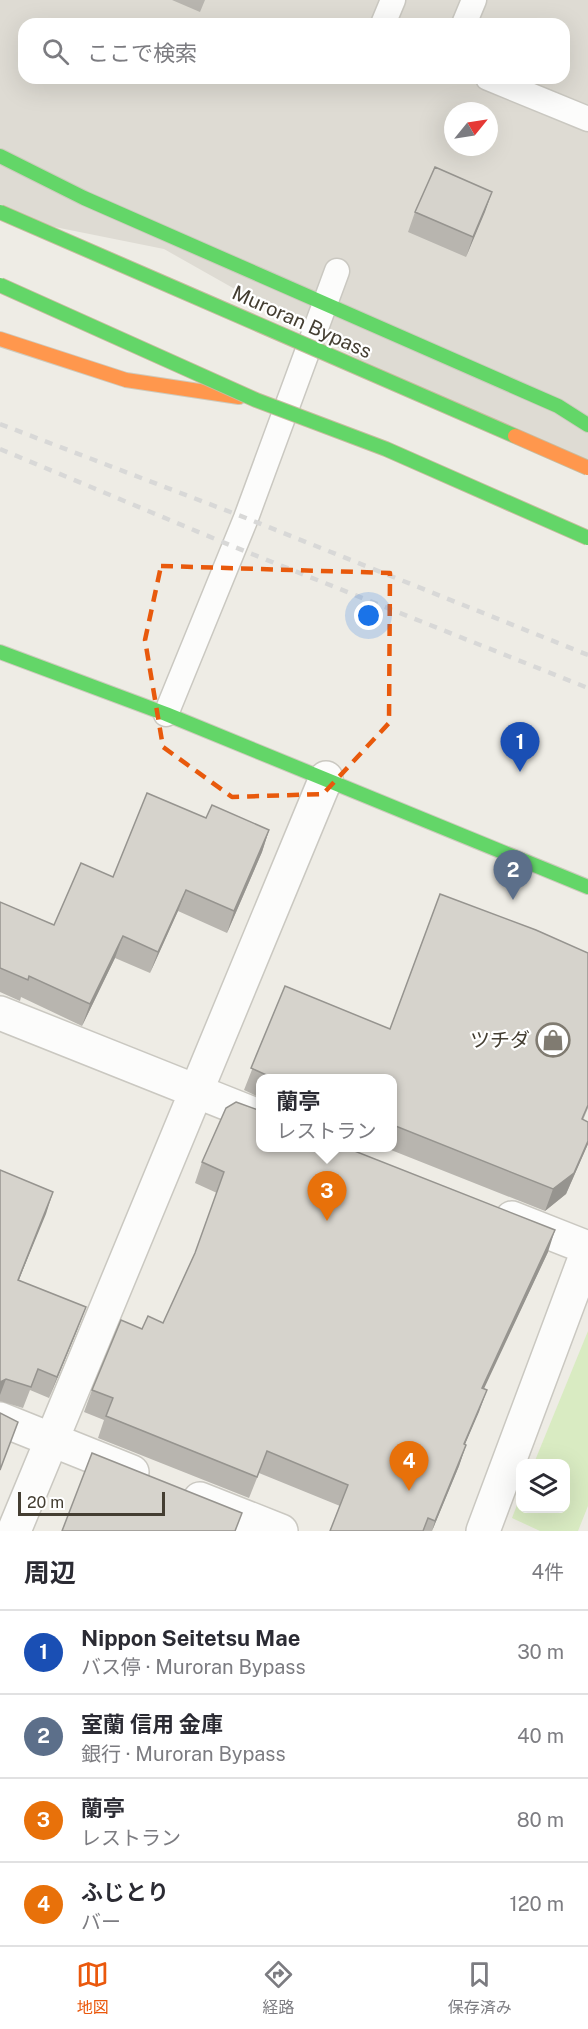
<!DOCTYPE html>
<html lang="ja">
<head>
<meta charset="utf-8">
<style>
  :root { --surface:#fff; --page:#f2f2f3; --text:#2b2b33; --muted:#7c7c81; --line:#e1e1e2; --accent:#ea580c }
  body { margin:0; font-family:"Public Sans","Noto Sans JP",sans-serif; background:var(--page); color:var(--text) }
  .controls { position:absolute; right:18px; bottom:18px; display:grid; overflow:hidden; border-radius:12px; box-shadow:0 6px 24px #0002 }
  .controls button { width:54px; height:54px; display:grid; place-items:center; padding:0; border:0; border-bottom:2px solid var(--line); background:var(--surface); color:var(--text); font:30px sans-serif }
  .compass { position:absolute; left:444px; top:102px; width:54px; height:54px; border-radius:50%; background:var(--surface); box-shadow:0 6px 24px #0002; rotate:60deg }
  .scale { position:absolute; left:18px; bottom:15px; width:147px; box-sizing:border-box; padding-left:6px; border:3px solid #443e32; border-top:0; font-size:16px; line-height:21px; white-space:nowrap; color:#443e32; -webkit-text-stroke:4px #fff; paint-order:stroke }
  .you { position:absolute; left:369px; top:616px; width:21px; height:21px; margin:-15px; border:4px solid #fff; border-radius:50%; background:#1a73e8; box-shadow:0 0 0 9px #1a73e833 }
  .badge { display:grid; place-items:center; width:39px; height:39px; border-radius:50%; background:var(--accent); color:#fff; font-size:20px; font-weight:700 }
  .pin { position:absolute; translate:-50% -50px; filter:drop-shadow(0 2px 3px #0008) }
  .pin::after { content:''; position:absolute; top:32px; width:21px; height:18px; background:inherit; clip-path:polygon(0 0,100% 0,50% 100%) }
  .popup { position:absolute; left:256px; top:1074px; width:141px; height:78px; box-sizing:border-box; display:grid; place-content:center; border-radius:12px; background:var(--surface); filter:drop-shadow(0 2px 4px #0005); font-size:20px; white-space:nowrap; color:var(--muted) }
  .popup b { font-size:22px; color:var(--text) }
  .popup::after { content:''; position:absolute; left:50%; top:100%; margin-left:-12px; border:12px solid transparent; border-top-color:var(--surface) }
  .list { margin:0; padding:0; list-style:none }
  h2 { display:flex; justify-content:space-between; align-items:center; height:78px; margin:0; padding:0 24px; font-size:26px }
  h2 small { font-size:20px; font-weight:400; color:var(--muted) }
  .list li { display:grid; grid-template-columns:39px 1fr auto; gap:18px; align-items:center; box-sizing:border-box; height:84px; padding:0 24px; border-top:2px solid var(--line) }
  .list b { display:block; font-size:22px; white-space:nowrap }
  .list p { margin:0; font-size:20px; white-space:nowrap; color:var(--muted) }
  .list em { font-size:20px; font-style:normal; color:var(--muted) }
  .icon { flex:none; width:33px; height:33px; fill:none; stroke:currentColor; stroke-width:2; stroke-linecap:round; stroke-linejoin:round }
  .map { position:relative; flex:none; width:588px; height:1531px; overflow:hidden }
  .search { position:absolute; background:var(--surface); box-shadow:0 6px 24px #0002; left:18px; right:18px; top:18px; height:66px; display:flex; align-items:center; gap:15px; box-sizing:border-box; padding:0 21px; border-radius:18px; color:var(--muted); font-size:22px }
  .sheet { height:414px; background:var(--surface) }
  nav { display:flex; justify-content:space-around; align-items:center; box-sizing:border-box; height:84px; border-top:2px solid var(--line); background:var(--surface); font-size:16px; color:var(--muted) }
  nav a { display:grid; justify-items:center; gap:3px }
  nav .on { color:var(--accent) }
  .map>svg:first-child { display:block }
  .industrial { fill:#dedbd3; fill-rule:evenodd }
  .green { fill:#d9ebc2 }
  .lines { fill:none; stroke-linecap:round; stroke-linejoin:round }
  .lane-casing { stroke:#cac8c1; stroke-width:27 }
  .street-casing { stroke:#cac8c1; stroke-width:36 }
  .fast-casing { stroke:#cecabc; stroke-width:16 }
  .slow-casing { stroke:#cecabc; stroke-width:16 }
  .lane { stroke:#fcfcfb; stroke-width:24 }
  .street { stroke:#fcfcfb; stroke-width:33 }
  .fast { stroke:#63d668; stroke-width:14 }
  .slow { stroke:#ff974d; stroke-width:14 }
  .rail { stroke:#d8d8d7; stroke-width:4.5; stroke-dasharray:8 8; stroke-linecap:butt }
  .fast-bridge-casing { stroke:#c8bc9f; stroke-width:16; stroke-linecap:butt }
  .slow-bridge-casing { stroke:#c8bc9f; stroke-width:16; stroke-linecap:butt }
  .fast-bridge { stroke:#63d668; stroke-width:14 }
  .slow-bridge { stroke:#ff974d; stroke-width:14 }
  .wall { fill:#b8b5af }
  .shaded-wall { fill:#96948f }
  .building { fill:#d6d3cc; stroke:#96948f; stroke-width:1.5 }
  .marked { fill:none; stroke:#e8590c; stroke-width:4.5; stroke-dasharray:12 8; stroke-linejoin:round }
  .labels { text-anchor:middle; stroke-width:4.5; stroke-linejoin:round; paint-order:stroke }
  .street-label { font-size:20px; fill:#443e32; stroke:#fff }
  .poi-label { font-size:20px; fill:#443e32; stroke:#fff; text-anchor:end }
</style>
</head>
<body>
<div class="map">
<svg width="588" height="1531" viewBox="0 0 588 1531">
  <rect width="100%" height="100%" fill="#eeece5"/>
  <path class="industrial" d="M0 0H588V469L457 415 164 249 0 216ZM24 24H564V78H24ZM453 111H489V147H453Z"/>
  <path class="green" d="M588 1331V1506L578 1531H540L512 1518 520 1497V1508H566V1464L534 1463Z"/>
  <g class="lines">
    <g class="lane-casing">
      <path id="lane" d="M383 24 393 0
        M464 24 474 0
        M488 78 588 119
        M166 714 246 518 337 271"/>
    </g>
    <g class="street-casing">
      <path id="street" d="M0 1013 261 1117
        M512 1218 588 1248
        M0 1419 132 1472
        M200 1499 281 1531
        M14 1531 326 778
        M483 1531 588 1250"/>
    </g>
    <g class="fast-casing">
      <path id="fast" d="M0 156 84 198 558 406 588 425
        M0 652 166 714 588 887"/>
    </g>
    <g class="slow-casing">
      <path id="slow" d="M0 339 126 380 239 397"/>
    </g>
    <use href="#lane" class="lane"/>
    <use href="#street" class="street"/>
    <use href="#fast" class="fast"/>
    <use href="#slow" class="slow"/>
    <path class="rail" d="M0 424 246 518 588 655
      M0 449 232 546 588 688"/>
    <g class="fast-bridge-casing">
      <path id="fast-bridge" d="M0 212 515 436
        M0 285 256 400 386 449 588 538"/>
    </g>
    <g class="slow-bridge-casing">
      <path id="slow-bridge" d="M515 436 588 468"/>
    </g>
    <use href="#fast-bridge" class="fast-bridge"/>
    <use href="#slow-bridge" class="slow-bridge"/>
  </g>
  <path class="wall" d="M172 0H205L200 12Z
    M492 192 466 257 408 232 415 212Z
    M206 818 269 830 262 852 227 933 178 911 150 973 115 958 82 1026 21 997 20 1001 0 992V902L54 925 113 877Z
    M440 894 536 930 588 953V1108L583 1120 588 1122V1144L566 1194 545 1211 386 1148H393V1078H261V1098L244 1090 285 986 390 1029Z
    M202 1162 548 1252 483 1389 487 1390 465 1444 466 1445 459 1466 432 1531H330L340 1506 259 1473 249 1498 98 1438 104 1420 84 1412 92 1390 142 1329 163 1323 195 1253 217 1193 195 1183Z
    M0 1170 53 1192 19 1280 78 1328 49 1398 30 1390 23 1408 0 1401Z"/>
  <path class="shaded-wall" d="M492 192 485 212 466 257 473 237Z
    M269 830 262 852 227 933 234 911Z
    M186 890 178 911 150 973 158 952Z
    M123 936 115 958 82 1026 90 1004Z
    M588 1141V1144L566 1194 545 1211 553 1189Z
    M53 1192 46 1214 10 1301 18 1280Z
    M555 1230 548 1252 474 1410 482 1388Z
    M86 1307 78 1328 49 1398 57 1377Z
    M6 1379 0 1395V1382Z
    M487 1390 479 1412 456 1465 464 1444Z
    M466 1445 459 1466 432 1531 435 1521Z"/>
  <path class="building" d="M435 167 492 192 473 237 415 212Z
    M147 793 206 818 212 805 269 830 234 911 186 890 158 952 123 936 90 1004 29 976 28 980 0 968V902L54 925 81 863 113 877Z
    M440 894 536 930 588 953V1105L582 1119 588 1122V1141L574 1173 553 1189 393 1125V1078H273L251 1068 285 986 390 1029Z
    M236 1102 261 1111V1148H347L555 1230 482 1388 487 1390 464 1444 466 1445 435 1521 428 1518 423 1531H330L348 1485 267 1451 257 1477 106 1416 113 1398 92 1390 121 1320 142 1329 148 1316 163 1323 195 1253 224 1172 202 1162 226 1108Z
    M0 1170 53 1192 18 1280 86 1307 57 1377 38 1369 31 1387 6 1379 0 1382Z
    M0 1413 18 1422 0 1470Z
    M92 1453 242 1513 235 1531H62Z"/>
  <path class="marked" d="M161 566 390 573 389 723 323 794 232 797 163 747 145 640Z"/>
  <defs>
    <g id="shop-ring" transform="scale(1.725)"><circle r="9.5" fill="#fff" stroke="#807b71" stroke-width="1.5"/><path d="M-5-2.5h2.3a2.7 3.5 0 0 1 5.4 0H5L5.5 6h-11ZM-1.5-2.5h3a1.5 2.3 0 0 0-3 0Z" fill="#807b71"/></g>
  </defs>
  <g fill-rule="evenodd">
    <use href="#shop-ring" x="553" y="1040"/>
  </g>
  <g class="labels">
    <g class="street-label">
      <text transform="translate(302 322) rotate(24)" y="7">Muroran Bypass</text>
    </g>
    <g class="poi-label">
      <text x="530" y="1047">ツチダ</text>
    </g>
  </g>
</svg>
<div class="controls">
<button><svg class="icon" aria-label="layers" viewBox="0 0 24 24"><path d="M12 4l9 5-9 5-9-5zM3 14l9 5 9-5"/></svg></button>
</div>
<svg class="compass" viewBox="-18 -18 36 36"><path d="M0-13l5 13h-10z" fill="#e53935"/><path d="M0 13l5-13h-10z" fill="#7c7c81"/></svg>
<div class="scale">20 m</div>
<div class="you"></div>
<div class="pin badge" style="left:520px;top:772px;background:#1a4fb4">1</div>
<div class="pin badge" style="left:513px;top:900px;background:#5c6f8a">2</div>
<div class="pin badge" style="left:327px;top:1221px;background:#e8710a">3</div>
<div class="popup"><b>蘭亭</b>レストラン</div>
<div class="pin badge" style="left:409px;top:1491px;background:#e8710a">4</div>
<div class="search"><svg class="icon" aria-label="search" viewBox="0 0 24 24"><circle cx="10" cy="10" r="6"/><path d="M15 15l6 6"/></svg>ここで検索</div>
</div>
<section class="sheet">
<h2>周辺<small>4件</small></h2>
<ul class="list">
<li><span class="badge" style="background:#1a4fb4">1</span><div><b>Nippon Seitetsu Mae</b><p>バス停 · Muroran Bypass</p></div><em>30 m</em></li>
<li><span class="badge" style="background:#5c6f8a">2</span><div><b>室蘭 信用 金庫</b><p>銀行 · Muroran Bypass</p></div><em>40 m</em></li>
<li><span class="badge" style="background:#e8710a">3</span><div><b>蘭亭</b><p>レストラン</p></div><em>80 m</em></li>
<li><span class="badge" style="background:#e8710a">4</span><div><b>ふじとり</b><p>バー</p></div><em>120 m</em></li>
</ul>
</section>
<nav>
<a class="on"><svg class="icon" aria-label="map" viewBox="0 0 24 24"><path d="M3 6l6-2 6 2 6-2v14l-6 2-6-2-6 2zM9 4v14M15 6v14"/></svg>地図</a>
<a><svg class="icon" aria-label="directions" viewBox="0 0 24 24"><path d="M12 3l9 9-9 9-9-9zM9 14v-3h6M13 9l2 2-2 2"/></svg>経路</a>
<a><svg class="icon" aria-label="saved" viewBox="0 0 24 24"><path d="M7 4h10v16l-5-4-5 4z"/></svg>保存済み</a>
</nav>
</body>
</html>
